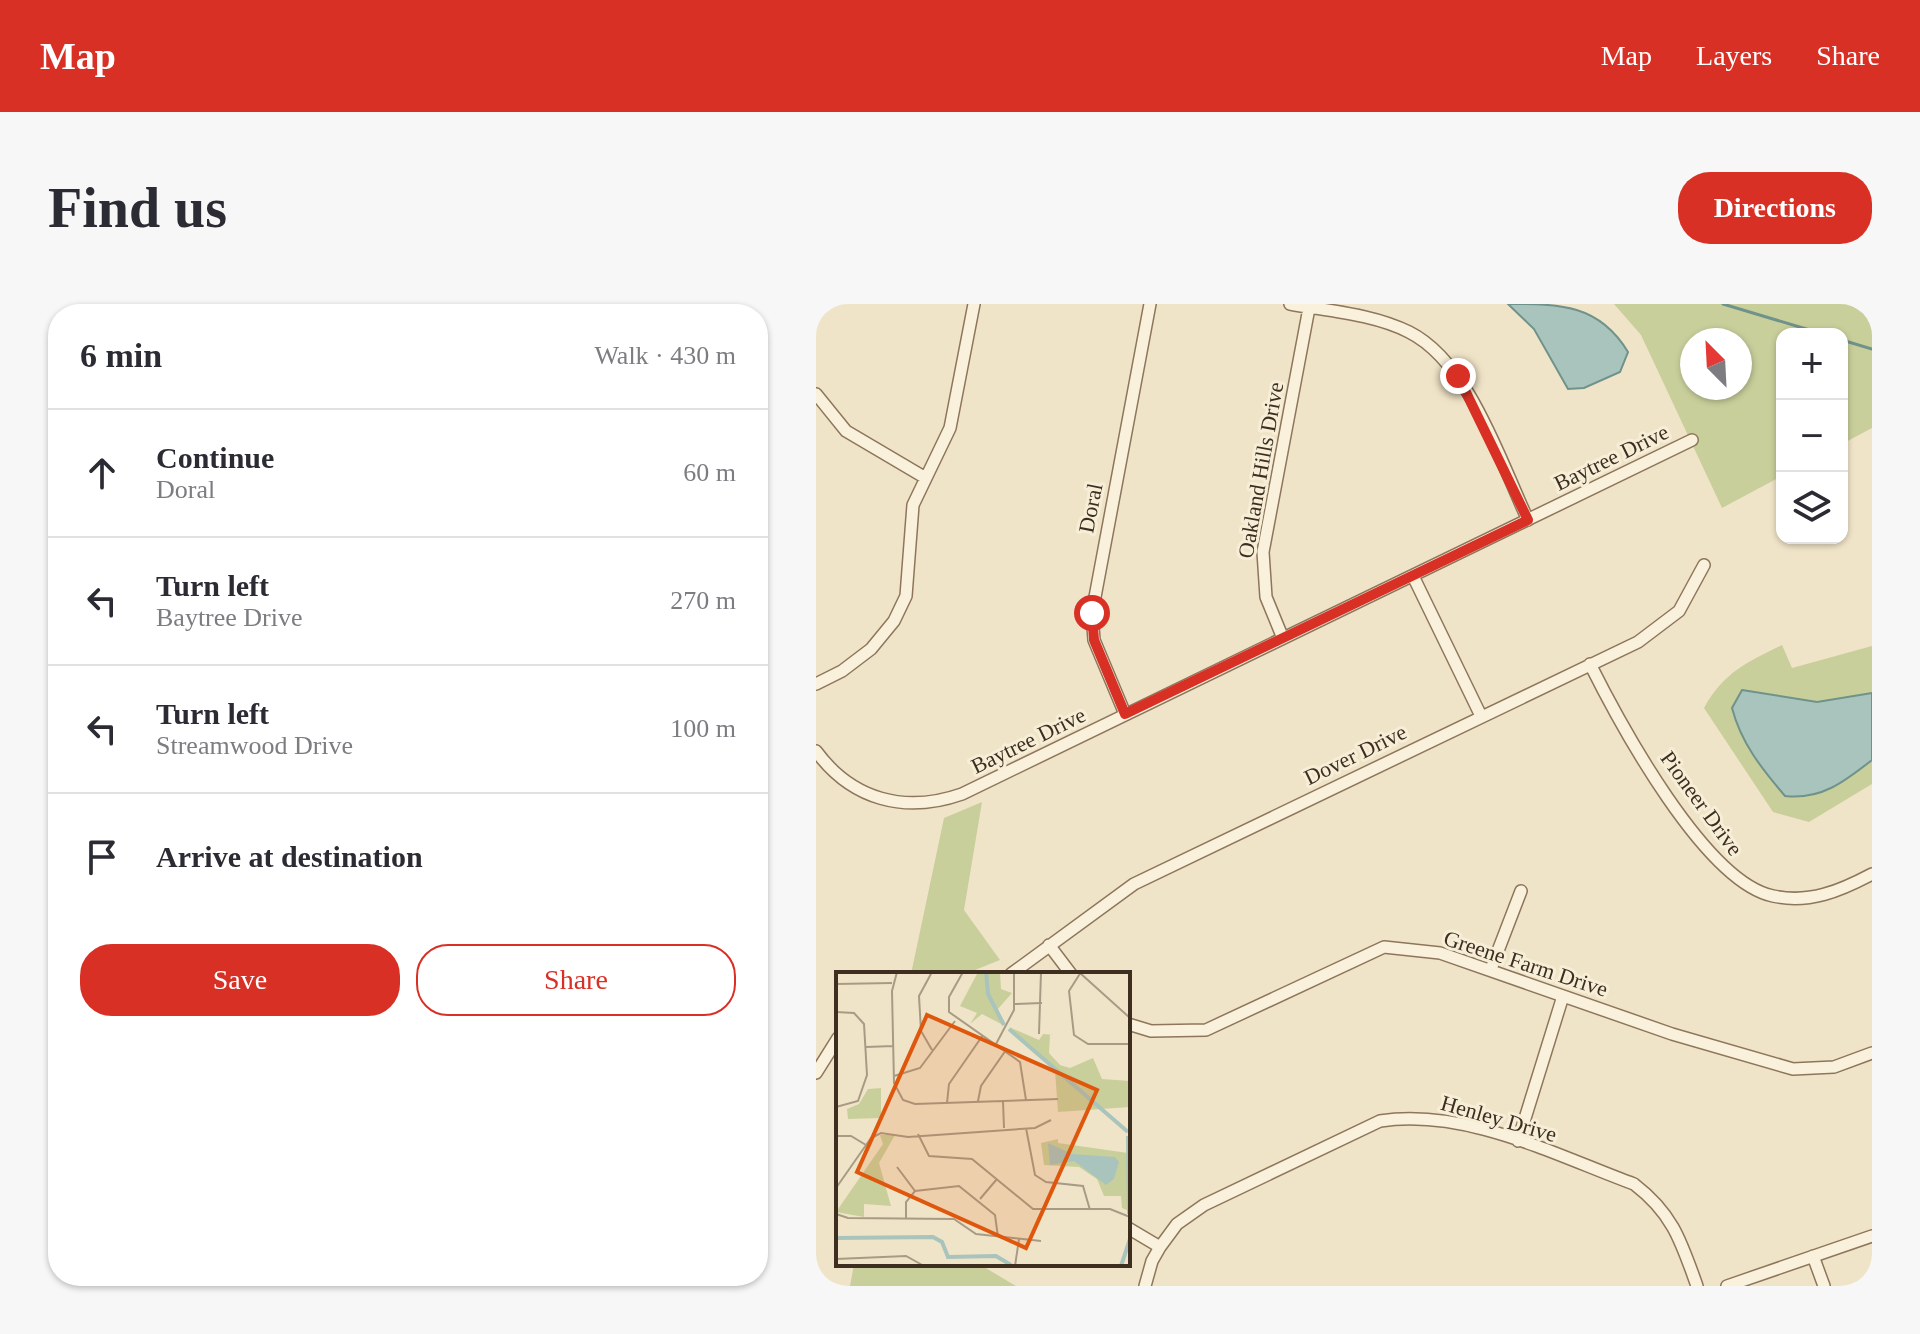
<!DOCTYPE html>
<html lang="en">
<head>
<meta charset="utf-8">
<style>
  :root { --surface:#fff; --page:#f7f7f7; --text:#2b2b33; --muted:#7c7c81; --line:#e1e1e2; --accent:#d93025 }
  body { margin:0; font-family:"Times New Roman",serif; background:var(--page); color:var(--text) }
  .controls { position:absolute; right:24px; top:24px; display:grid; overflow:hidden; border-radius:16px; box-shadow:0 2px 6px #0004 }
  .controls button { width:72px; height:72px; display:grid; place-items:center; padding:0; border:0; border-bottom:2px solid var(--line); background:var(--surface); color:var(--text); font:40px sans-serif }
  .compass { position:absolute; left:864px; top:24px; width:72px; height:72px; border-radius:50%; background:var(--surface); box-shadow:0 2px 6px #0004; rotate:336deg }
  .stop { position:absolute; width:24px; height:24px; margin:-18px; border:6px solid #d93025; border-radius:50%; background:#fff }
  .stop.end { background:#d93025; border-color:#fff; box-shadow:0 2px 8px #0008 }
  .list { margin:0; padding:0; list-style:none }
  h2 { display:flex; justify-content:space-between; align-items:center; height:104px; margin:0; padding:0 32px; font-size:34px }
  h2 small { font-size:26px; font-weight:400; color:var(--muted) }
  .list li { display:grid; grid-template-columns:52px 1fr auto; gap:24px; align-items:center; box-sizing:border-box; height:128px; padding:0 32px; border-top:2px solid var(--line) }
  .list b { display:block; font-size:30px; white-space:nowrap }
  .list p { margin:0; font-size:26px; white-space:nowrap; color:var(--muted) }
  .list em { font-size:26px; font-style:normal; color:var(--muted) }
  .actions { display:flex; gap:16px; padding:24px 32px }
  .actions a { flex:1; padding:18px 0; border:2px solid var(--accent); border-radius:32px; text-align:center; font-size:28px; color:var(--accent) }
  .actions .main { background:var(--accent); color:#fff }
  .icon { flex:none; width:44px; height:44px; fill:none; stroke:currentColor; stroke-width:2; stroke-linecap:round; stroke-linejoin:round }
  .map { position:relative; flex:none; width:1056px; height:982px; overflow:hidden; border-radius:32px }
  header { display:flex; align-items:center; gap:48px; box-sizing:border-box; height:112px; padding:0 40px; background:var(--accent); color:#fff }
  header strong { font-size:38px }
  nav { display:flex; gap:44px; margin-inline-start:auto; font-size:28px }
  .intro { display:flex; align-items:center; justify-content:space-between; box-sizing:border-box; height:192px; padding:0 48px }
  h1 { margin:0; font-size:56px }
  .button { padding:20px 36px; border-radius:32px; background:var(--accent); color:#fff; font-size:28px; font-weight:700 }
  main { display:flex; gap:48px; padding:0 48px }
  aside { flex:1; background:var(--surface); border-radius:32px; box-shadow:0 2px 6px #0004 }
  .map>svg:first-child { display:block }
  .green { fill:#c9cf9b; fill-rule:evenodd }
  .water { fill:#a9c4bc; stroke:#6f938a; stroke-width:2 }
  .lines { fill:none; stroke-linecap:round; stroke-linejoin:round }
  .stream { stroke:#6f938a; stroke-width:3 }
  .minor-casing { stroke:#8d765c; stroke-width:14 }
  .minor { stroke:#faf1dc; stroke-width:11 }
  .route { stroke:#d93025; stroke-width:10 }
  .labels { text-anchor:middle; stroke-width:6; stroke-linejoin:round; paint-order:stroke }
  .street-label { font-size:22px; fill:#3d2e20; stroke:#f7eed8 }
  .inset-river { fill:none; stroke:#a9c4bc; stroke-width:4 }
  .inset-road { fill:none; stroke:#a89b85; stroke-width:2 }
  .view { fill:#df570d; fill-opacity:0.15; stroke:#df570d; stroke-width:4 }
  .inset-edge { fill:none; stroke:#3d2e20; stroke-width:4 }
</style>
</head>
<body>
<header>
<strong>Map</strong>
<nav><a>Map</a><a>Layers</a><a>Share</a></nav>
</header>
<div class="intro"><h1>Find us</h1><a class="button">Directions</a></div>
<main>
<aside>
<h2>6 min<small>Walk · 430 m</small></h2>
<ul class="list">
<li><svg class="icon" aria-label="ahead" viewBox="0 0 24 24"><path d="M12 20V5M6 11l6-6 6 6"/></svg><div><b>Continue</b><p>Doral</p></div><em>60 m</em></li>
<li><svg class="icon" aria-label="left" viewBox="0 0 24 24"><path d="M17 20v-9H6M10 6l-5 5 5 5"/></svg><div><b>Turn left</b><p>Baytree Drive</p></div><em>270 m</em></li>
<li><svg class="icon" aria-label="left" viewBox="0 0 24 24"><path d="M17 20v-9H6M10 6l-5 5 5 5"/></svg><div><b>Turn left</b><p>Streamwood Drive</p></div><em>100 m</em></li>
<li><svg class="icon" aria-label="arrive" viewBox="0 0 24 24"><path d="M6 21V4h12l-3 4 3 4H6"/></svg><div><b>Arrive at destination</b></div></li>
</ul>
<div class="actions"><a class="main">Save</a><a>Share</a></div>
</aside>
<div class="map">
<svg width="1056" height="982" viewBox="0 0 1056 982">
  <rect width="100%" height="100%" fill="#f0e4c8"/>
  <path class="green" d="M798 0H1056V124L1026 140V30H966V172L906 204 825 31ZM876 36H924V84H876Z
    M966 341 976 364 1056 342V480L993 518 957 508 888 404C907 369 931 358 966 341Z
    M166 498 148 606 184 656 149 670H95L128 514Z
    M38 960H163L200 982H34Z"/>
  <path class="water" d="M692 0C744 0 783 0 812 48L804 68 768 84 752 85 718 25Z
    M926 386 1001 398 1056 389V456C1028 478 1005 496 969 492 946 465 925 439 916 404Z"/>
  <g class="lines">
    <path class="stream" d="M907 0 1007 30
      M1026 36 1056 45"/>
    <g class="minor-casing">
      <path id="minor" d="M474 0C513 7 557 10 593 28 653 58 684 157 712 216
        M0 90 30 127 108 173
        M597 272 665 412
        M466 332 450 293 447 248 493 4
        M774 360C804 420 889 578 957 592 993 600 1024 587 1056 570
        M0 380 26 367 55 345 78 317 90 292 97 201 134 124 158 0
        M309 410 278 336 276 309 334 0
        M0 447C36 496 89 510 146 490L876 136
        M233 641 255 670
        M675 665 705 587
        M195 670 318 580 822 338 863 307 888 261
        M312 720 335 727 390 726 568 643 624 649 856 730 977 765 1018 763 1056 749
        M0 769 22 734
        M702 837 747 692
        M312 924 344 943
        M997 952 1008 982
        M329 982 336 957 344 943 361 920 388 901 564 817C650 804 739 851 818 880 857 910 865 937 881 982
        M911 982 1056 932"/>
    </g>
    <use href="#minor" class="minor"/>
  </g>
  <g class="lines">
    <path class="route" d="M276 309 278 336 309 410 712 216 642 72"/>
  </g>
  <g class="labels">
    <g class="street-label">
      <text transform="translate(795 153) rotate(-26)" y="8">Baytree Drive</text>
      <text transform="translate(444 166) rotate(-80)" y="8">Oakland Hills Drive</text>
      <text transform="translate(274 204) rotate(-79)" y="8">Doral</text>
      <text transform="translate(212 436) rotate(-26)" y="8">Baytree Drive</text>
      <text transform="translate(539 450) rotate(-26)" y="8">Dover Drive</text>
      <text transform="translate(886 499) rotate(54)" y="8">Pioneer Drive</text>
      <text transform="translate(710 659) rotate(18)" y="8">Greene Farm Drive</text>
      <text transform="translate(683 814) rotate(16)" y="8">Henley Drive</text>
    </g>
  </g>
  <g transform="translate(20 668)">
    <rect width="294" height="294" fill="#f0e4c8"/>
    <path d="M142 0H164L165 17 176 21 161 38 169 54 146 42 134 52 141 41 124 34ZM173 55 203 68 207 62 218 63H214L213 81 224 93 234 96 257 86 266 107 294 109V135L222 140 219 98ZM45 116V146L12 147 11 137 23 132 32 117ZM44 163H59L43 191 55 234 28 232V245L0 240 47 172ZM222 167V171L292 181 293 239 286 236 285 224H268L261 207 243 195 208 193 205 171Z" fill="#c9cf9b"/>
    <path d="M212 171 236 182 279 185 283 190 278 207 270 213 238 189 214 193Z" fill="#a9c4bc"/>
    <path class="inset-river" d="M150 0 152 22 168 53M173 57 292 160M292 164 293 242M0 266 97 265 106 270 112 285 160 284 175 293M285 294 294 267"/>
    <path class="inset-road" d="M61 0 56 19 58 111 67 128 79 132 222 127M127 0 113 25V40L184 90 190 128M245 0 233 19 238 63 252 72H294M244 1 294 46M0 12 56 11M179 32 206 31M0 40 18 41 28 52 31 103 22 129 0 135M203 62 205 0M0 64V116M160 72 178 38V0M30 75 57 74M96 78 85 59 83 24 96 0M293 101 294 77M58 104 84 96 119 49M142 129 145 114 170 78M167 129 168 156M111 131 113 112 147 63M190 156 199 203 210 210 247 214 254 238M82 162 93 184 136 187 197 237H274L294 245M0 164H15L30 173M61 195 79 219M0 216 35 166 45 161 72 165 199 156 215 148M144 227 161 207M0 242 12 246 118 247 140 262 205 269M70 247V230L79 219 123 214 159 243 162 265M0 287 70 284 88 294M179 294 183 267"/>
    <path class="view" d="M91 43 261 118 190 276 21 200Z"/>
    <rect width="294" height="294" class="inset-edge"/>
  </g>
</svg>
<div class="controls">
<button>+</button>
<button>−</button>
<button><svg class="icon" aria-label="layers" viewBox="0 0 24 24"><path d="M12 4l9 5-9 5-9-5zM3 14l9 5 9-5"/></svg></button>
</div>
<svg class="compass" viewBox="-18 -18 36 36"><path d="M0-13l5 13h-10z" fill="#e53935"/><path d="M0 13l5-13h-10z" fill="#7c7c81"/></svg>
<div class="stop" style="left:276px;top:309px"></div>
<div class="stop end" style="left:642px;top:72px"></div>
</div>
</main>
</body>
</html>
